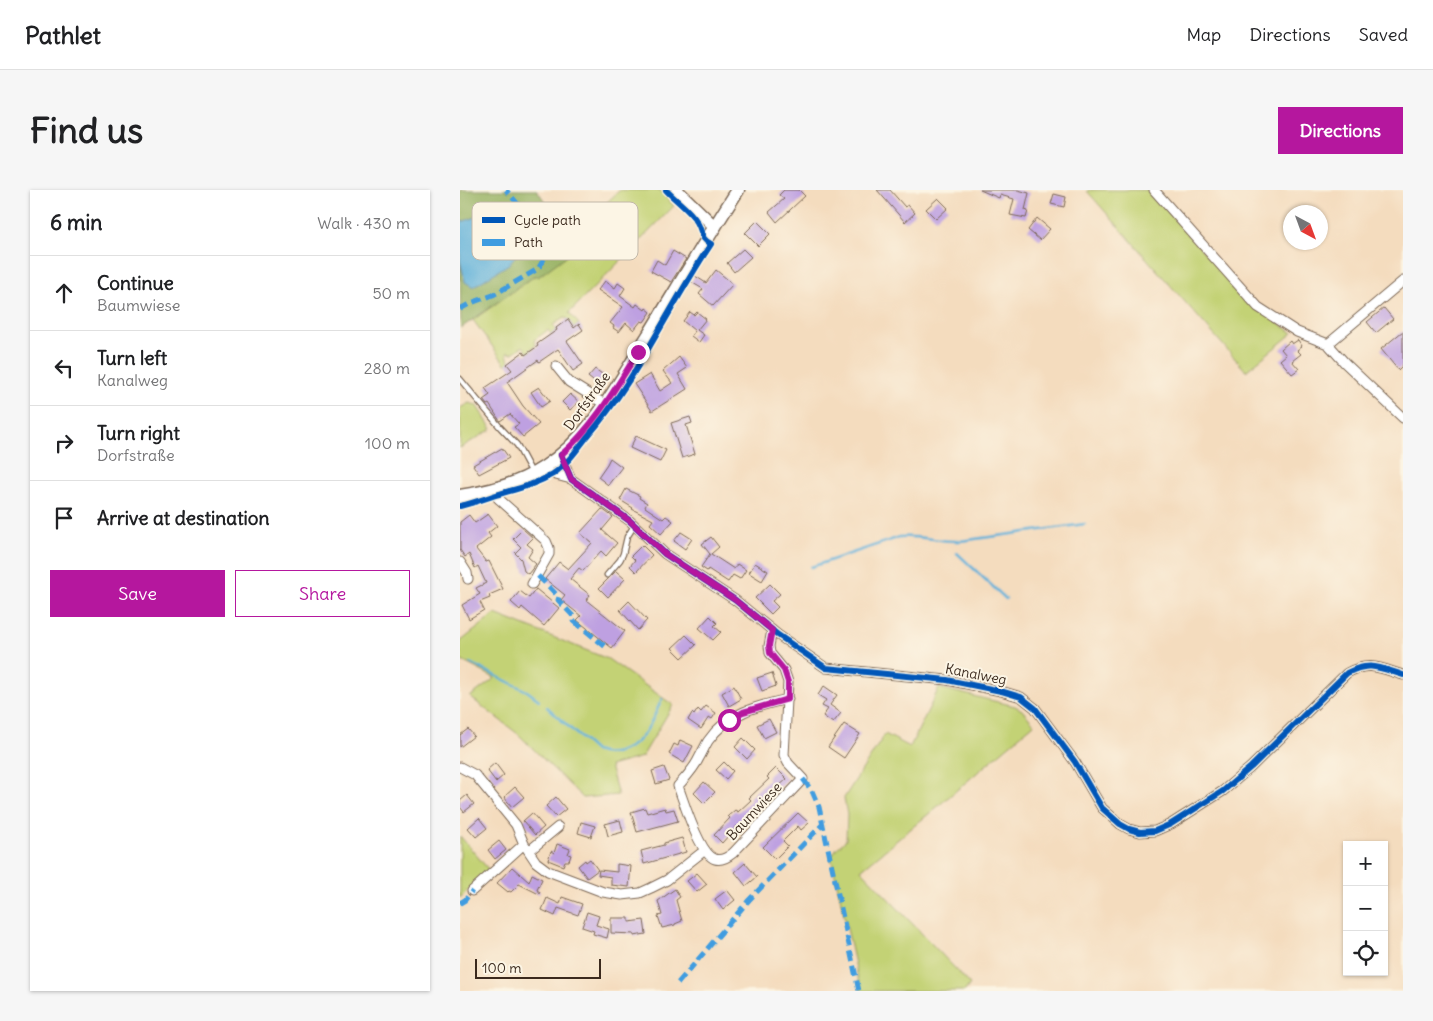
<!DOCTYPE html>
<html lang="en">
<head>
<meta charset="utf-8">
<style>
  :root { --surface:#fff; --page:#f6f6f6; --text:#202124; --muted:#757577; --line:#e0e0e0; --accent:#b5179e }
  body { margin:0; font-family:Delius,sans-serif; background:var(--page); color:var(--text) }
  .controls { position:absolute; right:15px; bottom:15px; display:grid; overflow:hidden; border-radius:0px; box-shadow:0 1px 4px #0004 }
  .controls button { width:45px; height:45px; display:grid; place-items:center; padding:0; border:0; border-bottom:1px solid var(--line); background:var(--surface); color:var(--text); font:25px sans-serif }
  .compass { position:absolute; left:823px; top:15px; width:45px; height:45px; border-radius:50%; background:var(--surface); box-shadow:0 1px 4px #0004; rotate:139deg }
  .scale { position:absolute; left:15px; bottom:12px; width:126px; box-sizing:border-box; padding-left:5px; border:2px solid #3b2a1e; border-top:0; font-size:14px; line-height:18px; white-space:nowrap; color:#3b2a1e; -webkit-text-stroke:4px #fcf5e5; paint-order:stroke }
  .stop { position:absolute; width:15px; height:15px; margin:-11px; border:4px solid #b5179e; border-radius:50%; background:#fff }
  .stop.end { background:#b5179e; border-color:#fff; box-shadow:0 1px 5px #0008 }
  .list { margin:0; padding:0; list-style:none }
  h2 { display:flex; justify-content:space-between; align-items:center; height:65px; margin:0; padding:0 20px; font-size:21px }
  h2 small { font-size:16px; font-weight:400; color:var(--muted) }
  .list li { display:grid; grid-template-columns:32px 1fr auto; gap:15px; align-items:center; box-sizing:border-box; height:75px; padding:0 20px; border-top:1px solid var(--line) }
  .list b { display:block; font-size:19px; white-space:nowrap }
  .list p { margin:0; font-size:16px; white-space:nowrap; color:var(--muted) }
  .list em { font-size:16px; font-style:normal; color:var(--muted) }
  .actions { display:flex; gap:10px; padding:15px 20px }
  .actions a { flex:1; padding:11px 0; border:1px solid var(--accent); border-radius:0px; text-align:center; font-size:18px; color:var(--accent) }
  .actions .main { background:var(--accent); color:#fff }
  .icon { flex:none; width:28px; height:28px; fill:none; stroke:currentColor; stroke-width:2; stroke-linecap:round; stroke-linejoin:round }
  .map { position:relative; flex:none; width:943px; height:801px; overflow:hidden; border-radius:0px }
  header { display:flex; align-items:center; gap:30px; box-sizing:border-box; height:70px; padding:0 25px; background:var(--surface); border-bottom:1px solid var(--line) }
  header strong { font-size:24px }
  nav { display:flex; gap:28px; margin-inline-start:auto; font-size:18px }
  .intro { display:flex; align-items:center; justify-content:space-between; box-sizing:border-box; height:120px; padding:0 30px }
  h1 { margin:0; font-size:35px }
  .button { padding:12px 22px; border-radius:0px; background:var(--accent); color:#fff; font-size:18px; font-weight:700 }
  main { display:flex; gap:30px; padding:0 30px }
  aside { flex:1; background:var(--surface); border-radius:0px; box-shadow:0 1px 4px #0004 }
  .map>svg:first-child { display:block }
  .green { fill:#c3d274; stroke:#7f7e49 }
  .forest { fill:#9ab466; stroke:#6a6f42 }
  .water { fill:#5fb1da; stroke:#4d6e7c }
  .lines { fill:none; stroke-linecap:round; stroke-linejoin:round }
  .stream { stroke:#5fb1da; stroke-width:2.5 }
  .building { fill:#bea0e1 }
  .service-casing { stroke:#7c6856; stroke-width:7 }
  .minor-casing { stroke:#7c6856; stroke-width:11 }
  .tertiary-casing { stroke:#7c6856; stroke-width:14 }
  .secondary-casing { stroke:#7c6856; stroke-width:15 }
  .service { stroke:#fff; stroke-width:4.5 }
  .minor { stroke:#fff; stroke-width:9 }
  .tertiary { stroke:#fff; stroke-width:11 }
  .secondary { stroke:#fff; stroke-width:12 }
  .quiet { stroke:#3f9ce0; stroke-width:5; stroke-dasharray:10 5; stroke-linecap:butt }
  .cycleway-casing { stroke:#fcf5e5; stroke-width:9 }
  .cycleway { stroke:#0057b8; stroke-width:6 }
  .route { stroke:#b5179e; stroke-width:6 }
  .labels { text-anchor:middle; stroke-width:4; stroke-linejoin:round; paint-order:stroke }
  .street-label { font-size:14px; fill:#3b2a1e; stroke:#fcf5e5 }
  .key { fill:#fcf5e5; stroke:#c2b8a9; stroke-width:1 }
  .key-label { font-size:14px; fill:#3b2a1e }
</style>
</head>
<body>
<header>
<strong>Pathlet</strong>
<nav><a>Map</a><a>Directions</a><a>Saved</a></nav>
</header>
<div class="intro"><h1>Find us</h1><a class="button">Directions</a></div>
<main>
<aside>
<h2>6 min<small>Walk · 430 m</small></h2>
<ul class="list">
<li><svg class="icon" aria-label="ahead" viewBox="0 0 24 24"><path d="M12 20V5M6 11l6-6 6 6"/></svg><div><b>Continue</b><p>Baumwiese</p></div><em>50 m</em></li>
<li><svg class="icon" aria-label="left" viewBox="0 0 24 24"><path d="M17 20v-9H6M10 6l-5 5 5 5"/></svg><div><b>Turn left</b><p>Kanalweg</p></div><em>280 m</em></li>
<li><svg class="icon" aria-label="right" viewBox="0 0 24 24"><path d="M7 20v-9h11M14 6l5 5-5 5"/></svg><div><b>Turn right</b><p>Dorfstraße</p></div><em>100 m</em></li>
<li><svg class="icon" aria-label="arrive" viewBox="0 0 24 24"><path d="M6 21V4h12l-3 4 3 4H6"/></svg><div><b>Arrive at destination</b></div></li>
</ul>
<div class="actions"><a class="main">Save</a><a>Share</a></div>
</aside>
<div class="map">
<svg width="943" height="801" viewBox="0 0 943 801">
  <rect width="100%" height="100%" fill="#fcf5e5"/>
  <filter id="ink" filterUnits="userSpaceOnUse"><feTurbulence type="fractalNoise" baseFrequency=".02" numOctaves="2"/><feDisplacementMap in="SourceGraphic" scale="10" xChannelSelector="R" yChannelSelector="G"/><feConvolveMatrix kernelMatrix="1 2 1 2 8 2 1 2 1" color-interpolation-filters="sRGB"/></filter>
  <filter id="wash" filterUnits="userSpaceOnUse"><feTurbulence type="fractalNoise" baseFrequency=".0096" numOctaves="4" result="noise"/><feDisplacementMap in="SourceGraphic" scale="20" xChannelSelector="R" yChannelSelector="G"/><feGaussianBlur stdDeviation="1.12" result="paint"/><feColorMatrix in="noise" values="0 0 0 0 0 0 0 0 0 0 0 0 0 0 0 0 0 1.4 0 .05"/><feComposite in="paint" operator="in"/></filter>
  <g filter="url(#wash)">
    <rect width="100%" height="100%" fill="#f4dcbe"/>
    <path class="green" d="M160 0H200L214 16 109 123 119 134 114 138 108 129 104 128 93 135 97 140 91 144 88 140 74 150 76 155 70 160 78 171 74 172 63 156 51 164 49 162 47 163 49 172 46 175 13 130 76 85 78 87 116 57 109 48Z
      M631 0H689L787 111 833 143 786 181 627 1Z
      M9 213 16 215 32 239 0 258V218Z
      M35 424 148 469 213 515 182 567 150 576 158 605 123 608 58 544 10 507 35 488 0 470V452Z
      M479 498 555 516 562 520 574 534 477 617 401 680 510 794 505 801H401L371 667 376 659 386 650 387 625 384 608 425 544 450 557Z
      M0 646 29 680 0 708Z"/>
    <path class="forest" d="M0 0H77L117 58 78 87 76 85 1 138 0 70 5 92 1 32 0 34Z"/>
    <path class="water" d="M35 21 45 28 60 60 49 74 13 97 5 92 0 70V34L1 32Z"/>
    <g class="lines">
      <path class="stream" d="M497 363 546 409
        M351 377 440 347C460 345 480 352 500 351L625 334
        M10 473 67 501 79 510
        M87 517 135 561C154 569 176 557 186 541 193 531 197 519 202 509"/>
    </g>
    <g id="blocks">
      <path class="building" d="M324 0H339L345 6 317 32 309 22 324 9 319 5Z
        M417 0H430L445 17 448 15 455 23 445 32Z
        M520 0H558L569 3 565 20 568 21 566 28 550 25 554 9 540 5 539 8Z
        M594 4 606 7 604 17 591 14Z
        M478 8 488 18 476 29 466 19Z
        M577 28 590 39 580 50 568 40Z
        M297 31 310 44 298 56 285 43Z
        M283 59 291 67 274 82 267 73Z
        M213 61 226 69 211 92 191 81 197 70 205 75Z
        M256 80 273 94 253 116 239 104 243 99 231 92 235 86 246 93Z
        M145 91 155 98 158 93 165 98 160 106 175 117 177 114 185 120 186 118 191 122 184 132 181 131 174 140 166 133 159 142 153 138 154 136 150 133 163 117 138 100Z
        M924 118 933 129 916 143 907 132Z
        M230 122 234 125 237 122 246 129 237 140 244 145 239 152 231 146 235 141 223 131Z
        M108 129 114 138 119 134 123 140 107 151 123 174 113 181 98 159 79 172 78 170 47 192 63 216 79 234 63 247 54 237 59 234 50 224 40 231 29 214 27 215 23 210 30 205 25 198 52 180 47 174 63 162 65 165 78 156 77 154 97 140 96 138Z
        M943 141V175L938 180 921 159Z
        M838 150 842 156 837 160 841 164 832 171 839 179 832 184 820 170 826 165 821 159 830 151 832 154Z
        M219 167 227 178 218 184 227 199 192 221 174 194 190 184 200 201 212 193 203 181Z
        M135 179 145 186 138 195 128 187Z
        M79 197 90 211 81 217 71 202Z
        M110 204 119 212 110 220 102 212Z
        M230 227 232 233 226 235 235 264 222 268 211 233Z
        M176 246 206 260 200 272 170 258Z
        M42 258 49 268 19 284 13 275Z
        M150 268 162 277 148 295 138 287 147 274Z
        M166 299 180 306 179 308 187 313 185 317 203 329 206 326 213 331 201 344 190 334 193 330 172 319 173 318 160 310Z
        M142 319 153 327 142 340 157 353 146 366 141 361 123 381 119 378 110 389 130 405 126 410 165 441 152 458 117 430 121 426 101 410 105 405 85 389 99 372 108 379 132 353 120 343Z
        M28 324 37 336 28 343 31 347 16 359 26 372 29 371 43 399 29 405 30 408 20 412 24 420 9 429 2 415 20 404 16 398 26 393 18 376 15 378 9 364 5 367 0 360V332L9 325 15 333Z
        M63 339 73 348 67 354 73 359 68 367 76 374 68 384 64 381 61 369 55 363 61 357 53 349Z
        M221 342 232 349 225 359 214 351Z
        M251 347 259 357 251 364 274 379 277 374 286 380 280 389 273 385 268 392 248 379 247 381 241 377 250 364 242 354Z
        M182 355 192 365 176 382 170 376 175 370 171 366Z
        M295 373 308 381 302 391 289 383Z
        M156 381 165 389 148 407 139 398Z
        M310 394 320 404 312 411 318 417 311 424 295 408Z
        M76 399 99 418 84 436 62 417 60 420 51 412 60 401 69 408Z
        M169 411 187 430 178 440 160 420Z
        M250 426 257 433 254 436 261 442 253 450 239 438Z
        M226 445 236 455 222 468 212 458Z
        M312 483 316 496 302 501 297 488Z
        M274 496 281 509 269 516 262 503Z
        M364 496 377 505 370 515 381 523 373 533 363 526 368 519 362 516 366 510 358 505Z
        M246 516 256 523 252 529 249 527 241 539 228 530 232 523 234 525 238 519 241 522Z
        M309 529 316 542 304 548 297 535Z
        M384 534 400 544 384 568 368 557Z
        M8 539 14 546 0 557V545Z
        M283 548 295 560 287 569 275 557Z
        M220 550 233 556 224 573 209 564 214 554 218 556Z
        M264 572 273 581 266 589 256 580Z
        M35 573 44 585 36 592 27 580Z
        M204 577 209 590 196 594 192 581Z
        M316 578 327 589 310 604 312 606 293 626 280 639 277 636 262 653 254 645 270 628 268 626 275 620 278 622 291 610 289 608 309 589 307 587Z
        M244 592 255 602 244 613 234 603Z
        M55 597 64 607 52 617 44 607Z
        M7 605 14 614 4 622 0 617V611Z
        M96 607 106 619 96 627 86 616Z
        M185 618 187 623 205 618 206 621 214 619 218 631 177 642 171 622Z
        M72 623 84 637 75 645 63 631Z
        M338 623 349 633 341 640 338 636 323 651 328 656 315 669 303 657Z
        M19 628 27 638 16 647 8 638Z
        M160 630 163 642 148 646 145 634Z
        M121 632 135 636 131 647 118 643Z
        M222 648 226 662 184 674 181 661 204 655V653Z
        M39 651 46 660 35 669 28 660Z
        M97 654 110 659 108 664 111 665 109 671H105L103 676 88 670 91 661 94 663Z
        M130 669 138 680 127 688 118 676 125 670 126 672Z
        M285 673 297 687 286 696 275 682Z
        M157 674 171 676 169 697 151 695V687L138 685 139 680 157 682Z
        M52 677 69 692 72 684 82 689 77 700 80 702 79 704 59 694 51 702 49 701 48 702 37 693Z
        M237 683 247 694 237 702 227 691Z
        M215 699 220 707 216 710 222 731 215 734V735L202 738 198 726 202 725 198 711Z
        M267 700 275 710 263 720 255 709Z
        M102 707 122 714 118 725 98 718 95 726 82 720 87 708 100 714Z
        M127 722 139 726 136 735 149 739 147 748 133 744 134 741 122 737Z
        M151 728H169V732L184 730 186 744 174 746V744L151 743Z"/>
    </g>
  </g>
  <g filter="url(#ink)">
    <use href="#blocks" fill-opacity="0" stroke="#7c6856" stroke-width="1"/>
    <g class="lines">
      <g class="service-casing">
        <path id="service" d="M0 189 40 237 57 255 72 283
          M147 385 160 370 163 364 167 347 174 336"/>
      </g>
      <g class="minor-casing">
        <path id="minor" d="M694 0 798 117 837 142 868 154 885 173 943 228
          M868 154 943 91
          M96 176 109 192 146 215
          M101 265 111 289 170 331 205 364 275 410 318 445 366 478 487 490 541 501 561 507 575 518 615 572 642 618 660 634 669 639 680 642 695 641 711 634 763 601 791 577 887 483C909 471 920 478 943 485
          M83 278 92 284 111 289
          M33 299 35 305 40 310 86 351 89 358V364L72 394
          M0 372 7 383 8 389
          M312 440 309 456 310 463 324 480 328 492 324 565 328 573 343 589 273 663C268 667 261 671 255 669 239 664 224 612 218 596 226 587 234 579 239 568 242 563 245 556 248 551 267 523 297 516 328 509
          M0 577 15 585 56 635 64 654 76 672 88 681 143 702 162 705 180 703 191 698 207 690 245 660
          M69 661 98 637
          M12 701 64 654"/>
      </g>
      <g class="tertiary-casing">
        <path id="tertiary" d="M217 0 255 37"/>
      </g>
      <g class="secondary-casing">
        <path id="secondary" d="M0 306C27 302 59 294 83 278 132 247 158 194 188 146 218 97 247 48 278 0"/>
      </g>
      <use href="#service" class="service"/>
      <use href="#minor" class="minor"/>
      <use href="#tertiary" class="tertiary"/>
      <use href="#secondary" class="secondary"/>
      <path class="quiet" d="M0 119 11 113 33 105 78 79 90 59 77 37 46 0
        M78 386 99 407 98 410 114 427V431L147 458
        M343 589 352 601 359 617 399 801
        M0 713 5 710 12 701
        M218 793 289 710 362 635"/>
      <g class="cycleway-casing">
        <path id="cycleway" d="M101 265 111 289 170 331 205 364 275 410 318 445 366 478 487 490 541 501 561 507 575 518 615 572 642 618 660 634 669 639 680 642 695 641 711 634 763 601 791 577 887 483C909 471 920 478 943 485
          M0 316C13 313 24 309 36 305 56 299 75 295 93 284 106 275 116 261 126 248 177 190 208 118 251 54 240 49 243 42 237 32 230 20 216 11 206 0"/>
      </g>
      <use href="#cycleway" class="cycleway"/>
    </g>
  </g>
  <g class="lines" filter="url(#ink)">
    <path class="route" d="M178 162C155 199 134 236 101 265L111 289 170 331 205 364 275 410 312 440 309 456 310 463 324 480 328 492V509L283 522 269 530"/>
  </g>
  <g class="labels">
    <g class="street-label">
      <text transform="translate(127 211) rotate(-54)" y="5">Dorfstraße</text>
      <text transform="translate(516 484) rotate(11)" y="5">Kanalweg</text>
      <text transform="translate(294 621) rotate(-47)" y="5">Baumwiese</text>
    </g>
  </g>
  <rect x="12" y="12" width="166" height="58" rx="8" class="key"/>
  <rect x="22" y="27" width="23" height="6" fill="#0057b8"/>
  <rect x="22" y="49" width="23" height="7" fill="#3f9ce0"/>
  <g class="key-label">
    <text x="54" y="35">Cycle path</text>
    <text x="54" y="57">Path</text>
  </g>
</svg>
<div class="controls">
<button>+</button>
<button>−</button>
<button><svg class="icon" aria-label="locate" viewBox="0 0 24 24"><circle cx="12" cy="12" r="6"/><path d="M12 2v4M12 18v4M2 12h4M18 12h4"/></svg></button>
</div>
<svg class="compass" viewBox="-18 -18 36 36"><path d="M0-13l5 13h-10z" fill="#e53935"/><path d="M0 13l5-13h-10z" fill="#757577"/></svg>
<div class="scale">100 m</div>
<div class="stop" style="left:269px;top:530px"></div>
<div class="stop end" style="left:178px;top:162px"></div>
</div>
</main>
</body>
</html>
